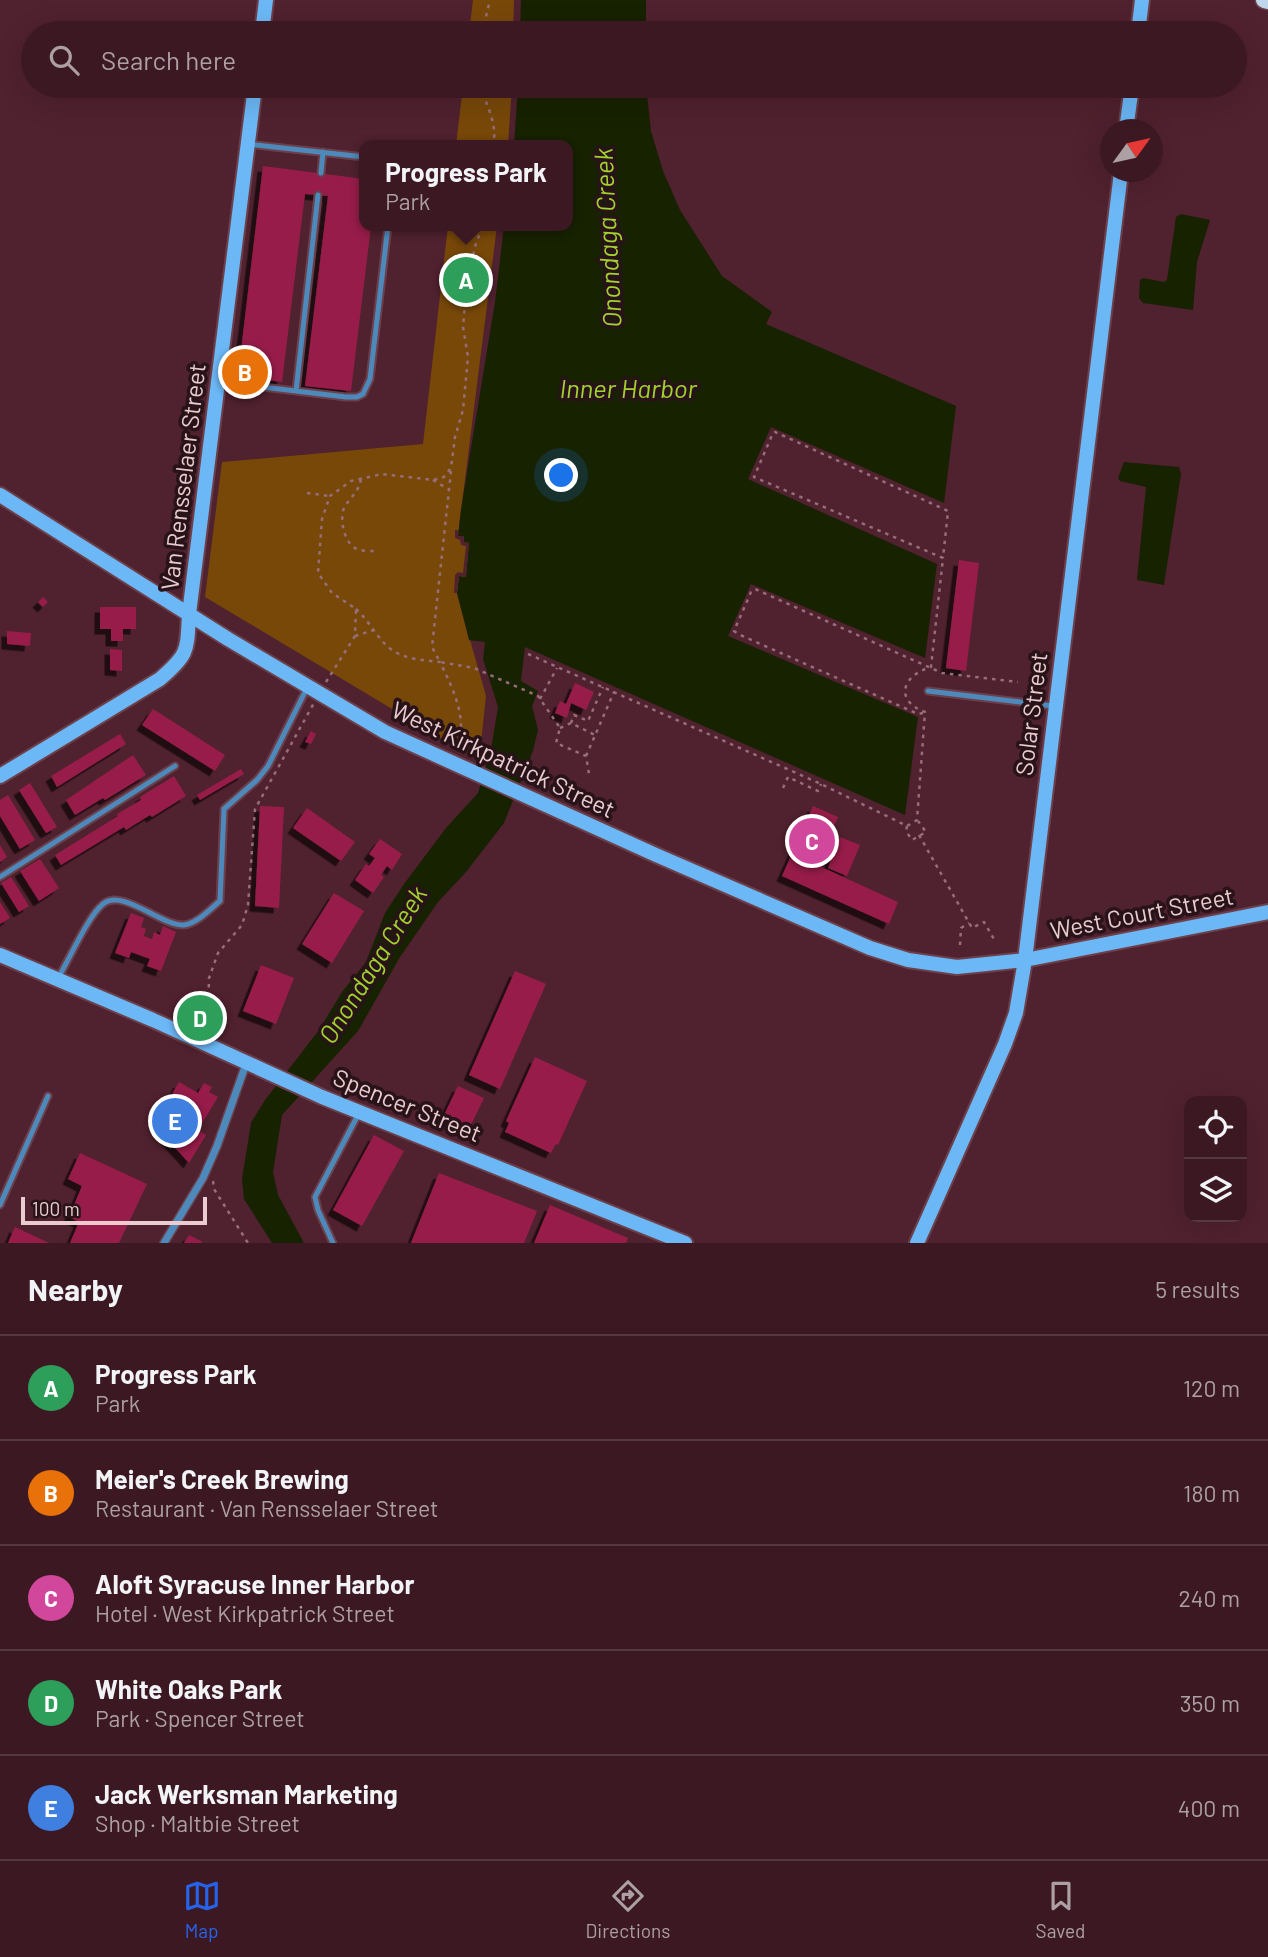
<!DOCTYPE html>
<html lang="en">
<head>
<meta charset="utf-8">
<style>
  :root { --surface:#3c1922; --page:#47262f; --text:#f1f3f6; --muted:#aca0a5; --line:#553840; --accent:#2563eb }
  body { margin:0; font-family:Barlow,sans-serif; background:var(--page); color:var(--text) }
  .controls { position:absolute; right:21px; bottom:21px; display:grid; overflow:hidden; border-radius:14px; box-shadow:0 7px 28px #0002 }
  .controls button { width:63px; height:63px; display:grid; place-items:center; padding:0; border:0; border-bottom:2px solid var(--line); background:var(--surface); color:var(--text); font:35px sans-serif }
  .compass { position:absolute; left:1100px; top:119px; width:63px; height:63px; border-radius:50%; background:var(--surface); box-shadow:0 7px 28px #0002; rotate:57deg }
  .scale { position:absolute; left:21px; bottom:18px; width:186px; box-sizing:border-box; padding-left:7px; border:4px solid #e9cbd0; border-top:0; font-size:19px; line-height:24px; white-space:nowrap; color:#e9cbd0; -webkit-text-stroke:5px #281318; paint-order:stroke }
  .you { position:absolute; left:562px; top:476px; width:24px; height:24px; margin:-18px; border:5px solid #fff; border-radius:50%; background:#1a73e8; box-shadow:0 0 0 10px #1a73e833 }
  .badge { display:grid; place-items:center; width:46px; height:46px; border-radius:50%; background:var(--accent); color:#fff; font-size:23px; font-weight:700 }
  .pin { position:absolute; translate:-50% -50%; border:4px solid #fff; box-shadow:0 2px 7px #0006 }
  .popup { position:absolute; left:359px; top:140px; width:214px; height:91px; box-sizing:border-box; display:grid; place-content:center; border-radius:14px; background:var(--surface); filter:drop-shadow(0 2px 5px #0005); font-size:23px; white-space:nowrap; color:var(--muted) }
  .popup b { font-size:26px; color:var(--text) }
  .popup::after { content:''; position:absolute; left:50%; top:100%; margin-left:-14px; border:14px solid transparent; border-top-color:var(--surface) }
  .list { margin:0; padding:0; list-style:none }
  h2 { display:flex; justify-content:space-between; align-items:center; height:91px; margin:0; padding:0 28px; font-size:30px }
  h2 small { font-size:23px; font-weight:400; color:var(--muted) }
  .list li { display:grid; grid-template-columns:46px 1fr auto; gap:21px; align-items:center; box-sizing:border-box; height:105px; padding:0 28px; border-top:2px solid var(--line) }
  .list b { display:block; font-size:26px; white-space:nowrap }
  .list p { margin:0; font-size:23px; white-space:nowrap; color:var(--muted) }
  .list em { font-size:23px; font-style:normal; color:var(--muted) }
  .icon { flex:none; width:38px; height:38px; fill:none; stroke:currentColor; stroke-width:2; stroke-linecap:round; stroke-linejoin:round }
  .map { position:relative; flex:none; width:1268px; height:1243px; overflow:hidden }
  .search { position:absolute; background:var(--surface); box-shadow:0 7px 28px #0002; left:21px; right:21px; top:21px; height:77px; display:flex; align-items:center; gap:18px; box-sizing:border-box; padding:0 24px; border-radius:38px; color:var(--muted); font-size:26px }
  .sheet { height:616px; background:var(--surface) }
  nav { display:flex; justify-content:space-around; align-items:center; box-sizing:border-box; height:98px; border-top:2px solid var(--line); background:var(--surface); font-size:19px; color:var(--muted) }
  nav a { display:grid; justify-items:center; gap:4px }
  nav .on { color:var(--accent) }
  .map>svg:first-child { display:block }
  .green { fill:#784809 }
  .water { fill:#172200 }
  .pier { fill:#50212e }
  .building { fill:#971e49; filter:url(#shadow) }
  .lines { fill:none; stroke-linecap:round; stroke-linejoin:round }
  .lane-casing { stroke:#6c404b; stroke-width:9 }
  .street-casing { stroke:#6c404b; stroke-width:10 }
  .secondary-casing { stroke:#6c404b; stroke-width:18 }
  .primary-casing { stroke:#6c404b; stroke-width:19 }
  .path { stroke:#966e78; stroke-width:2.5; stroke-dasharray:3.5 5; stroke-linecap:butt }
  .lane { stroke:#4d89ba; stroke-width:5 }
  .street { stroke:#4d89ba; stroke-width:7 }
  .secondary { stroke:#6cb8f7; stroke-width:14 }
  .primary { stroke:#c0d7eb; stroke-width:16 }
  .labels { text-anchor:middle; stroke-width:7; stroke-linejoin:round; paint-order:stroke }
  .street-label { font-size:24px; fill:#e9cbd0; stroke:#281318 }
  .water-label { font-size:26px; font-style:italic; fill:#a2d22e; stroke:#281318 }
</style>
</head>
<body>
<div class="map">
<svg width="1268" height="1243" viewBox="0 0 1268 1243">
  <defs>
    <filter id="shadow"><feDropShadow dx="-5.5" dy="5.5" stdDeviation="0" flood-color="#0009"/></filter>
  </defs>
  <rect width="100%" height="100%" fill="#50212e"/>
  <path class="green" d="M473 0H514L513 33H469Z
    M463 86H512L508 145H456Z
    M448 226H497L458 535 469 543 466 577 457 594 486 696 479 761 205 597 222 462 423 444Z"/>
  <path class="water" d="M521 0H646V33H520Z
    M518 86H646L651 131 663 171 680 210 722 276 772 312 766 324 956 406 944 503 771 427 748 479 937 564 925 658 751 584 728 636 918 717 905 815 525 647 521 681 538 691 532 706 538 730 533 751 504 823 466 872 438 902 400 957 358 1031 282 1115 273 1172 278 1195 304 1243H272L244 1199 242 1179 251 1123 265 1100 319 1030 342 992 366 962 385 913 404 884 446 828 478 793 491 749 498 707 483 659 485 642 469 640 457 593 459 576 466 577 469 543 463 542 458 536 461 509 495 302 504 226H568V145H514Z
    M1181 214 1210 220 1197 262 1193 310 1143 303 1139 298 1140 280 1143 278 1164 282 1167 280 1176 217Z
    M1124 462 1179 467 1181 474 1164 585 1137 580 1146 487 1120 481 1118 478Z"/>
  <path class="pier" d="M455 530H459L458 536H464V542L469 543 466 577 459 576 457 593H454L455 575 458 572 463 573 466 546 461 545 460 540 455 538Z"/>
  <path class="building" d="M263 166 364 179V226H371L351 391 305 386 328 196 305 194 282 382 238 376Z
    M959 560 979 563 966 671 946 668Z
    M43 597 48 602 43 607 38 602Z
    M100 607H136V629H123V641H111V629H100Z
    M7 631 31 633 30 646 7 644Z
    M110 649 122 650V671L110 670Z
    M575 683 594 692 586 710 571 703 567 718 555 713 560 701 566 704Z
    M153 709 225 755 215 771 142 725Z
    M311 731 316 734 311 744 305 742Z
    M120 734 126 744 57 787 51 776Z
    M133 755 146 775 105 800 103 798 75 815 66 800Z
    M241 769 244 774 200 800 197 795Z
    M174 776 186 796 152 817 150 815 126 830 124 827 61 865 55 855 118 816 117 814 141 800 140 797Z
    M30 783 57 827 46 833 19 790Z
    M8 795 35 840 20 849 0 816V800Z
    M260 806 284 807 279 908 255 906Z
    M813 806 838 817 817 865 898 902 889 924 782 876Z
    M307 808 355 842 341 861 293 828Z
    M840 837 860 845 847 876 828 868Z
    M380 839 402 854 392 870 387 866 381 875 384 877 373 893 355 880 366 864 369 866 375 858 369 854Z
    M0 845 7 857 0 862Z
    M40 859 59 888 39 901 20 871Z
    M11 877 29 906 19 912 1 883Z
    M334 893 364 911 332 963 302 944Z
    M0 902 10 918 0 924Z
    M131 913 144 918 141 927 146 929 144 936 152 939 154 932 160 935 163 926 176 932 161 971 147 966 150 959 131 952 129 958 115 953Z
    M261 965 294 978 276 1024 243 1011Z
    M515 971 546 984 500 1089 469 1075Z
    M535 1057 587 1081 558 1145 556 1144 551 1153 505 1132 509 1123 506 1121Z
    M179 1082 198 1093 204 1083 212 1087 209 1092 218 1097 198 1130 206 1135 189 1163 154 1125Z
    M458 1086 484 1098 469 1129 443 1117Z
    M374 1135 404 1151 362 1226 333 1210Z
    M80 1153 147 1184 119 1243H70L79 1222 69 1217 82 1186 68 1179Z
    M439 1173 537 1211 524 1243H411Z
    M550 1205 628 1238 626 1243H534Z
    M15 1227 49 1243H8Z
    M189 1235 201 1241 202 1243H184Z"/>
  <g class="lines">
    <g class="lane-casing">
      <path id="lane" d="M248 144 364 157
        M321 173 323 152
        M220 382 346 397H357L363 394 370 379 388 226
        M296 391 318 195
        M928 691 1053 706
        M0 877 175 766
        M58 978C69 960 88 916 103 904 123 888 161 926 184 925 198 923 210 909 220 901L224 809 257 780 268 766 307 688
        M0 1205 48 1096
        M333 1243 318 1210 315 1197 358 1115"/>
    </g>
    <g class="street-casing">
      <path id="street" d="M164 1243 203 1178 217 1146 246 1064"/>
    </g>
    <g class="secondary-casing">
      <path id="secondary" d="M262 33 266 0
        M1138 33 1142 0
        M1126 130 1132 86
        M0 495 228 639 385 732 656 855 870 948 908 960 957 967 1025 960 1268 912
        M0 776 160 679C189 654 187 651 189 614L255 86
        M0 955 153 1020 322 1097 685 1243
        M917 1243 1005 1044 1016 1013 1025 960 1121 172"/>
    </g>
    <g class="primary-casing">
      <path id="primary" d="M1264 0 1268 1"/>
    </g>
    <path class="path" d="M482 33 490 0
      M479 86C487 104 498 126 493 145
      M467 282 484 285
      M451 471 432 647 440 662 474 668 538 696 560 728 556 743 586 756 589 774
      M361 479C359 492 350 497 344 508 339 520 345 545 357 549 362 551 369 551 374 551
      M433 480 448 489
      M307 493 330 496
      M356 609C367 619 374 632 384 643 398 659 421 660 440 662 454 691 468 718 457 751
      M355 636 374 630
      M528 654 821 784 907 826 917 820 925 712C893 700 903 675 931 667L943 558 754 477 773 433 775 432 948 511 943 558
      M326 682 355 636 356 609 332 593 318 573 322 519 330 496 351 481 382 474 433 480 444 477 451 468 455 437 463 410 468 357 463 327 467 282 476 243 483 226
      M540 699 557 668
      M923 713 918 714 738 634 734 631 751 592 755 589 942 673 1018 682
      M571 723 574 715 588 721 603 687
      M560 728 571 723 595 735
      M586 756 614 692
      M783 788 788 777 818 791 821 784
      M907 826 906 831 912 840 926 832 918 821
      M919 835 972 928 984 922 995 941
      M960 945 961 928 969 923
      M208 1030 209 978 218 953 242 925 248 905 255 809 314 703
      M213 1181 214 1189 248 1243"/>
    <use href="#lane" class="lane"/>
    <use href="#street" class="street"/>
    <use href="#secondary" class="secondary"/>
    <use href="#primary" class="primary"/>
  </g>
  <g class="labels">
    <g class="street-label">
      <text transform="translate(184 477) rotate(-83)" y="8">Van Rensselaer Street</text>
      <text transform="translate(1032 714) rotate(-83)" y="8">Solar Street</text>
      <text transform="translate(503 760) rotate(25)" y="8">West Kirkpatrick Street</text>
      <text transform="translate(1142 914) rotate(-11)" y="8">West Court Street</text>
      <text transform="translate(407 1106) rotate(22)" y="8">Spencer Street</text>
    </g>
    <g class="water-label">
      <text transform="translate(608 238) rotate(-93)" y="9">Onondaga Creek</text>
      <text x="628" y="398">Inner Harbor</text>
      <text transform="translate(373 965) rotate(-58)" y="9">Onondaga Creek</text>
    </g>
  </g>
</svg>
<div class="controls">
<button><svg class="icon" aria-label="locate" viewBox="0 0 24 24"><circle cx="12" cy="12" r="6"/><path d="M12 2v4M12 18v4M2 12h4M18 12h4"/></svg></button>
<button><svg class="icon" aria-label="layers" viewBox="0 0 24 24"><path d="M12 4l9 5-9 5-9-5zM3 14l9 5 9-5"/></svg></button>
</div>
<svg class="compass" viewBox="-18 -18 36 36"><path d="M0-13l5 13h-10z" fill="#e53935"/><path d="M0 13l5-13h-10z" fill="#aca0a5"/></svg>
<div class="scale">100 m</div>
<div class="you"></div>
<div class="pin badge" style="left:466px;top:280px;background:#2e9e5b">A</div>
<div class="popup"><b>Progress Park</b>Park</div>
<div class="pin badge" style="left:245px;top:372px;background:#e8710a">B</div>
<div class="pin badge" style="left:812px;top:841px;background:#d1479c">C</div>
<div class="pin badge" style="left:200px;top:1018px;background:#2e9e5b">D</div>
<div class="pin badge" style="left:175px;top:1121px;background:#3f7fe0">E</div>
<div class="search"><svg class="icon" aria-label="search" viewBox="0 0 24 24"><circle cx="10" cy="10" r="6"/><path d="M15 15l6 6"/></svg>Search here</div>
</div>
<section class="sheet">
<h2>Nearby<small>5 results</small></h2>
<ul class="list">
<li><span class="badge" style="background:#2e9e5b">A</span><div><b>Progress Park</b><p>Park</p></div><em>120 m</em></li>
<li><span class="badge" style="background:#e8710a">B</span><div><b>Meier's Creek Brewing</b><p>Restaurant · Van Rensselaer Street</p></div><em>180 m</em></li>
<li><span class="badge" style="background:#d1479c">C</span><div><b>Aloft Syracuse Inner Harbor</b><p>Hotel · West Kirkpatrick Street</p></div><em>240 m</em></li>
<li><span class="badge" style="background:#2e9e5b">D</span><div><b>White Oaks Park</b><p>Park · Spencer Street</p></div><em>350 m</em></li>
<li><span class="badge" style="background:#3f7fe0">E</span><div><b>Jack Werksman Marketing</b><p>Shop · Maltbie Street</p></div><em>400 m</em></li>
</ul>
</section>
<nav>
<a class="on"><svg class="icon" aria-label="map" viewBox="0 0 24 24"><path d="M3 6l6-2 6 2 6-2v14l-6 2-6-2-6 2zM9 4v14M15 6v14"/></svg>Map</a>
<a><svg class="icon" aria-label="directions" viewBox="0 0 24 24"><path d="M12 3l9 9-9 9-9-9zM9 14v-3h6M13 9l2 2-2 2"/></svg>Directions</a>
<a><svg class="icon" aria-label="saved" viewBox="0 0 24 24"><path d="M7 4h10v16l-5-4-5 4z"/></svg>Saved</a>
</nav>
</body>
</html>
